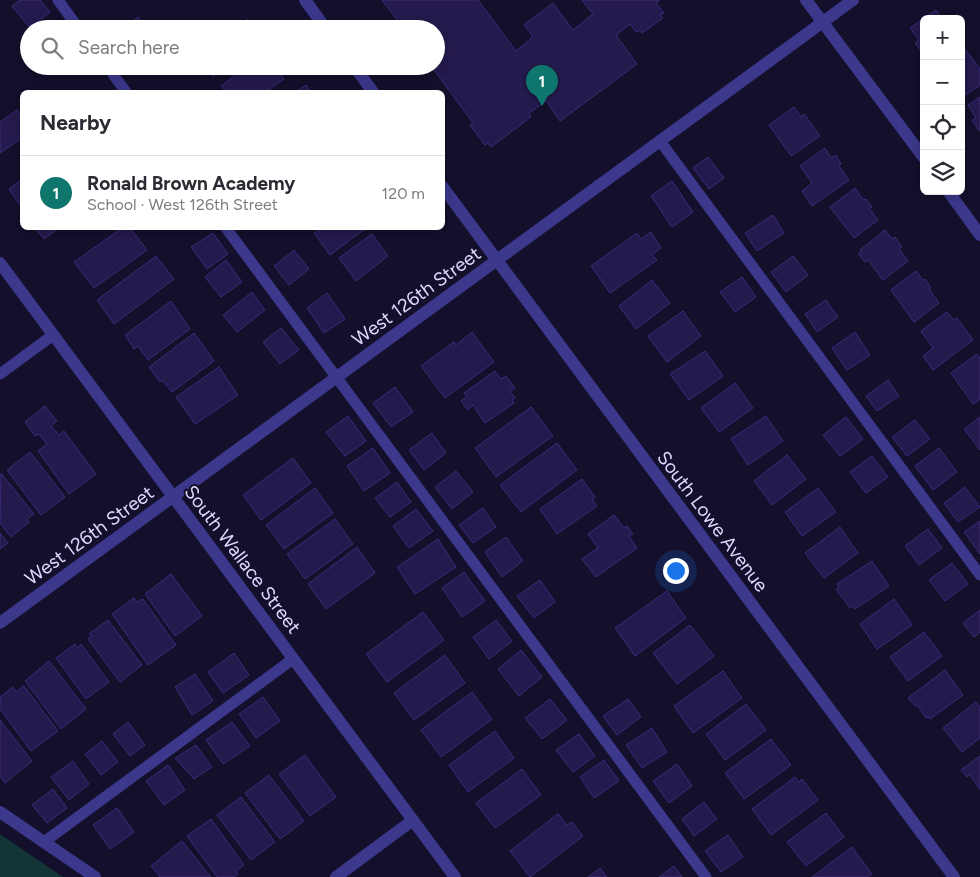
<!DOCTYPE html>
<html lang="en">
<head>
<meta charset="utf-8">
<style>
  :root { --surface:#fff; --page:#f2f2f3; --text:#2b2b33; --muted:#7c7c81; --line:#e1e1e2; --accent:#0f766e }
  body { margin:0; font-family:Figtree,sans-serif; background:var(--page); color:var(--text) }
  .controls { position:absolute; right:15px; top:15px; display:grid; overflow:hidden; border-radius:8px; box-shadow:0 2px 12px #0003 }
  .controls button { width:45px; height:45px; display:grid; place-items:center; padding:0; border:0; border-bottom:1px solid var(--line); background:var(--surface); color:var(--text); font:25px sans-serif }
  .you { position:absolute; left:675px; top:570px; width:18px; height:18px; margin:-12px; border:4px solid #fff; border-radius:50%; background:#1a73e8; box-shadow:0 0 0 8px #1a73e833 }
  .badge { display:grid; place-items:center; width:32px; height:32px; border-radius:50%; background:var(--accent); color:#fff; font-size:16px; font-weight:700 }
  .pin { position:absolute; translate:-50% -41px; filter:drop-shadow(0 1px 2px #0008) }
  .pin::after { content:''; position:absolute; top:26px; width:18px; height:15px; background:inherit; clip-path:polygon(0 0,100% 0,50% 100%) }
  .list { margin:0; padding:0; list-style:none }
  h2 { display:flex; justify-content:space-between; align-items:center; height:65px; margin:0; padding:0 20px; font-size:21px }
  h2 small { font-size:16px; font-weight:400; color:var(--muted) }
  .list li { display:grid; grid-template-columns:32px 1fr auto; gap:15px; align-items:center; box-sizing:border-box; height:75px; padding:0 20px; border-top:1px solid var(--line) }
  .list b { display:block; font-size:19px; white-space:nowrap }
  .list p { margin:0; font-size:16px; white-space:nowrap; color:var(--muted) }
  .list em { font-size:16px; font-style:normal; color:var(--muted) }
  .icon { flex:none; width:28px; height:28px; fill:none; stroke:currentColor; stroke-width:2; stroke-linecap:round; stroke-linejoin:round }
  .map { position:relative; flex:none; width:980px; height:877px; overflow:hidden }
  .search { position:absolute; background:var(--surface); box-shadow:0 2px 12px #0003; left:20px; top:20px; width:425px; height:55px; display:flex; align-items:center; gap:12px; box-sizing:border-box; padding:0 18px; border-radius:28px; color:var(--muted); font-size:19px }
  .panel { position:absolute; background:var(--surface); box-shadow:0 2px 12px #0003; left:20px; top:90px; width:425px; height:140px; border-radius:8px }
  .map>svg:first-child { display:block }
  .green { fill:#123535 }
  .building { fill:#251a4d; stroke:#3c2b7a }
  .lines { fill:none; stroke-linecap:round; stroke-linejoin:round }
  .lane { stroke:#3c388c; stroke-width:11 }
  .street { stroke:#3c388c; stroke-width:12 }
  .labels { text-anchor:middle; stroke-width:4; stroke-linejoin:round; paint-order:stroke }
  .street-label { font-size:19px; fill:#ded9ff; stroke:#140f2b }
</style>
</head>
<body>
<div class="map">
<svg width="980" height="877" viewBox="0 0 980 877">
  <rect width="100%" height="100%" fill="#140f2b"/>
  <path class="green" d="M0 834 63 877H0Z"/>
  <path class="building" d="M20 0H40L50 12 30 28 12 6Z
    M382 0H478L516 51 533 37 524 25 553 3 573 30 593 14 582 0H660L656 3 664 13 660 15 663 18 642 33 640 30 636 32 630 24 616 35 637 64 560 121 546 101 529 113 531 117 491 147 488 143 485 145 470 125 473 123 431 66H436V29H404Z
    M936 10 942 19H924V51L922 52 915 43 919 40 910 28Z
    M138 17 146 29H122Z
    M248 19 255 29H233Z
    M964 48 980 69V85L961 98V50Z
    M206 66H227L213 76Z
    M248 66H275L284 79 265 92H226L221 86Z
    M306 85 311 92H296Z
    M980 97V130L979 131 972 120 976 118 968 105Z
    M794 107 801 117 804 114 820 136 791 156 769 125Z
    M17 110 22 118V138L0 153V122Z
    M825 148 831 158 836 155 841 164 839 166 849 180 812 206 802 191 812 183 800 166Z
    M708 157 724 178 709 189 693 168Z
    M22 179V208L9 189Z
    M672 181 693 212 672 227 651 196Z
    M855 188 863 200 866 199 872 207 869 208 878 220 854 238 830 207Z
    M773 215 784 233 757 251 745 233Z
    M35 228H59L44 239Z
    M122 228H130L147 250 94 288 74 262Z
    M322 228H366L330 255 314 233Z
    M885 230 892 239 895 237 902 247 899 249 908 261 883 280 868 260 865 262 858 254 862 251 860 250Z
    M651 232 661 248 652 255 657 260 610 293 591 266 637 233 641 239Z
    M213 233 228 254 207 269 191 247Z
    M372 234 388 256 356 281 339 258Z
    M294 250 309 269 289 285 274 266Z
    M156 256 174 279 114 324 97 300Z
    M793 256 808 275 786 292 771 272Z
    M226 260 242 282 221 297 205 277Z
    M916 271 923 280 925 279 931 288 929 289 939 303 914 322 891 290Z
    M742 277 756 297 735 312 720 292Z
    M652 280 670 303 636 329 619 306Z
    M252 292 265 310 237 332 223 315Z
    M327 293 345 319 324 333 307 308Z
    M826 300 838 317 817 332 805 314Z
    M171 301 190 329 148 360 138 346 134 349 125 335Z
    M683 311 701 336 667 362 648 336Z
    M947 312 954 320 957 318 973 340 933 370 923 356 933 348 921 331Z
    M281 328 299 350 280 364 263 342Z
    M472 332 494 362 445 398 421 366 454 342 456 345Z
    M855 332 870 355 847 370 832 348Z
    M194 333 214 361 172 392 162 380 160 382 149 367Z
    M705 351 723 376 689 400 670 374Z
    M977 354 980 358V399L973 404 951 373Z
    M219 367 238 395 195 424 176 397Z
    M495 371 501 379 506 376 515 388 510 391 515 398 512 400 514 403 485 423 473 405 468 410 461 401 467 397 464 393Z
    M888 380 899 396 877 411 866 396Z
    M735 383 753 408 719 432 701 408Z
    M395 387 413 412 391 427 373 403Z
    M45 406 57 421 51 426 59 435 64 431 96 474 69 494 38 451 47 444 39 434 35 436 25 422Z
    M531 407 553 436 496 477 475 448Z
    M348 416 366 441 345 456 326 432Z
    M766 416 783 441 748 465 731 439Z
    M846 417 863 439 840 456 823 435Z
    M980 417V450L964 429Z
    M915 420 930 439 907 456 892 437Z
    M432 433 446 453 424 470 409 450Z
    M557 443 577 470 521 512 500 485Z
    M373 448 390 473 364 491 347 466Z
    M939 448 957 472 933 490 915 466Z
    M30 452 65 497 41 515 7 470Z
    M787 455 806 479 772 505 754 481Z
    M872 456 888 477 866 493 850 472Z
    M293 458 311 483 261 520 243 495Z
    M456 471 473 492 452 509 435 487Z
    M1 473 34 514 27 519 29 522 11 537 0 523Z
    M582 479 595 497 592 499 597 506 557 534 540 509Z
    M397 482 411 502 390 517 375 498Z
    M965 487 980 507 958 522 944 503Z
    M315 488 333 513 284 549 266 525Z
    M818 488 836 512 802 536 785 512Z
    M483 508 496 527 473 543 459 525Z
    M416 509 433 531 409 548 393 526Z
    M614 515 624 528 627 526 633 534 629 536 637 548 596 577 582 559 598 548 588 534Z
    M335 519 353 544 305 579 287 554Z
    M980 521V554L964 532Z
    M840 527 858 553 824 578 805 553Z
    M928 529 942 548 919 565 905 546Z
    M0 533 8 543 0 549Z
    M506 537 523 561 502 577 485 552Z
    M438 539 456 567 415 594 397 567Z
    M357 547 375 573 326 609 308 584Z
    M872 561 889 586 855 609 853 606 850 608 836 589 839 587 837 584Z
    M952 563 968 584 945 601 929 580Z
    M464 572 485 601 462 617 442 588Z
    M171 574 202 616 175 636 145 594Z
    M540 580 555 602 534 618 517 596Z
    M667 591 686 618 635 656 615 628Z
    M134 598 137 602 143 599 176 645 148 665 112 614Z
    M894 599 912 625 877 649 860 624Z
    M980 610V632L974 637 963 623Z
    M423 612 444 640 387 682 366 654Z
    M108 620 142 665 120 682 88 639 92 636 89 634Z
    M496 620 512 641 489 659 473 637Z
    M690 625 714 656 677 684 653 653Z
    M924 632 942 656 908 681 890 657Z
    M75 644 78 648 81 644 109 682 86 699 56 658Z
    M521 650 542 677 519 696 498 669Z
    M234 653 249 675 223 693 208 672Z
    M445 655 465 683 414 720 394 693Z
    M49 661 86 709 61 729 25 681Z
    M945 670 963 695 930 719 928 717 926 718 917 705 915 706 908 698Z
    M723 671 742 698 693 733 674 706Z
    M195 674 213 701 192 715 175 687Z
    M24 686 58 731 31 751 0 709V697L13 687 16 692Z
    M472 692 492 719 441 757 421 730Z
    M263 697 280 721 256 738 239 714Z
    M550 699 567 720 542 739 525 718Z
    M628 699 641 717 617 735 603 716Z
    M976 702 980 707V738L962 752 943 728Z
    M746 704 766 730 725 760 706 734Z
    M0 720 32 761 5 783 0 776Z
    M128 722 145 745 130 756 113 734Z
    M232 722 250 746 223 764 206 740Z
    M652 728 667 752 642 768 626 745Z
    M495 731 514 758 468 792 449 765Z
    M579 734 595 756 573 772 556 750Z
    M771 739 791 765 744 799 725 773Z
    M102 741 118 762 101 775 85 754Z
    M196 745 212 767 194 779 175 758Z
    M305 755 336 797 310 816 279 774Z
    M980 756V789L970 775 967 777 961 770Z
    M604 760 619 781 594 798 580 777Z
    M73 761 89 784 69 800 51 777Z
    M677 764 692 786 669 803 653 781Z
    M168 765 185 790 164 805 146 781Z
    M522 769 541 795 495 828 476 803Z
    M269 775 304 821 280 839 245 793Z
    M795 777 799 782 802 779 818 800 771 835 752 809Z
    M53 789 67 808 47 823 32 805Z
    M241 797 275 842 251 860 217 815Z
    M704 802 717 819 694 836 682 819Z
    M117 808 134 832 110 849 93 825Z
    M826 813 844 837 806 866 787 842Z
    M558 814 567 825 572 822 583 836 530 877 510 851Z
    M211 819 244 865 236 871 238 874 234 877H217L187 836Z
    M728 835 743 857 721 872 705 851Z
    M182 841 211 877H160L151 866Z
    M852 847 872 874 867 877H812Z
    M674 866 682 877H659Z
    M600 868 607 877H588Z"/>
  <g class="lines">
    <path class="lane" d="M58 0 79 29
      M107 66 126 92
      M660 141 980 575
      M226 228 706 877
      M0 374 53 335
      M44 842 293 659"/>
    <path class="street" d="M305 0 326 29
      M806 0 924 158
      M354 66 373 92
      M442 186 954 877
      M948 191 980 235
      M0 263 455 877
      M0 623 853 0
      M0 812 95 877
      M336 877 413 820"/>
  </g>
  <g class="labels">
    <g class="street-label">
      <text transform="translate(416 296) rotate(-36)" y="7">West 126th Street</text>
      <text transform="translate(713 521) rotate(53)" y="7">South Lowe Avenue</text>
      <text transform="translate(89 535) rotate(-36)" y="7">West 126th Street</text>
      <text transform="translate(243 559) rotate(53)" y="7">South Wallace Street</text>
    </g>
  </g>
</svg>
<div class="controls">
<button>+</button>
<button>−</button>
<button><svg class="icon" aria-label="locate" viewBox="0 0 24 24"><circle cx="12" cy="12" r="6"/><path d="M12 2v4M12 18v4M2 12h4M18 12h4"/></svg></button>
<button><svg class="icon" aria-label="layers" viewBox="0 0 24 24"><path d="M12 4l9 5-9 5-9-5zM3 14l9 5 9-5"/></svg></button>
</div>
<div class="you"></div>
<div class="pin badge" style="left:542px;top:106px">1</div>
<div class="search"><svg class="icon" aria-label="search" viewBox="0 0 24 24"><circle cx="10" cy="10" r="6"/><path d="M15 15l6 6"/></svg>Search here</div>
<section class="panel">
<h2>Nearby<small></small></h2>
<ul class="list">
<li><span class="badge">1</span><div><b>Ronald Brown Academy</b><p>School · West 126th Street</p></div><em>120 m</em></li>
</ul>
</section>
</div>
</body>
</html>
